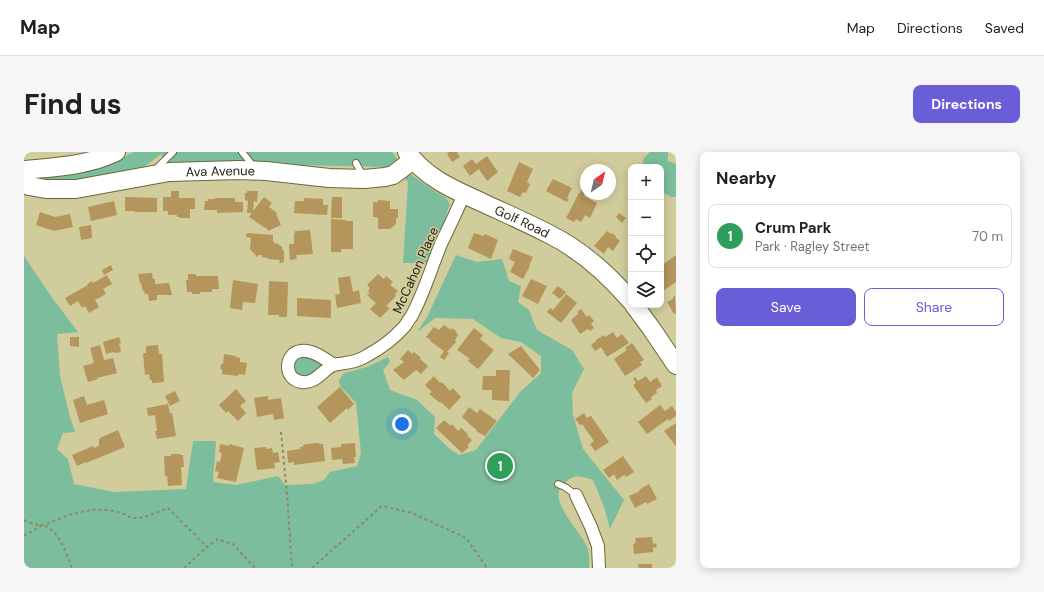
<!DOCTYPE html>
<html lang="en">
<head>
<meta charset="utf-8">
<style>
  :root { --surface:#fff; --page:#f6f6f6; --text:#202124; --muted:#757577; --line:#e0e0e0; --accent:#695ed8 }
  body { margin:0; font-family:"DM Sans",sans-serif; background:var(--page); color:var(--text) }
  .controls { position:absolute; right:12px; top:12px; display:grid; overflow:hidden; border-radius:8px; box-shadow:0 2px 10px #0003 }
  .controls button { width:36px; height:36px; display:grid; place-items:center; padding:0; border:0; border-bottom:1px solid var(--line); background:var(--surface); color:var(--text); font:20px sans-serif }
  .compass { position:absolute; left:556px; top:12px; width:36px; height:36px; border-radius:50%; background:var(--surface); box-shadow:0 2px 10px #0003; rotate:35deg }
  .you { position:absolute; left:378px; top:272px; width:14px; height:14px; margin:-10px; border:3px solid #fff; border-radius:50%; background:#1a73e8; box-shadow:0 0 0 6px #1a73e833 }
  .badge { display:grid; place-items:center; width:26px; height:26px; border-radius:50%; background:var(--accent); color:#fff; font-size:13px; font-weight:700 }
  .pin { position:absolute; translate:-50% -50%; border:2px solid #fff; box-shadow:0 1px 4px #0006 }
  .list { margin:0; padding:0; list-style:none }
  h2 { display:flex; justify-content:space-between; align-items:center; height:52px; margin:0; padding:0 16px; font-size:17px }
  h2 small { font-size:13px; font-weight:400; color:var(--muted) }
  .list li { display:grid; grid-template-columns:26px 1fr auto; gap:12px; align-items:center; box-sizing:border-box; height:64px; margin:0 8px 8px; padding:0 8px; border:1px solid var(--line); border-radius:8px }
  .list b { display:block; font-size:15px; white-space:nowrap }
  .list p { margin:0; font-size:13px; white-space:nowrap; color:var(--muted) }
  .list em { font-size:13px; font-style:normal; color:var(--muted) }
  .actions { display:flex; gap:8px; padding:12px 16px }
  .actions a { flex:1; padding:9px 0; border:1px solid var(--accent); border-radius:8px; text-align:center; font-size:14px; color:var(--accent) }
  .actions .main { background:var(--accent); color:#fff }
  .icon { flex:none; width:22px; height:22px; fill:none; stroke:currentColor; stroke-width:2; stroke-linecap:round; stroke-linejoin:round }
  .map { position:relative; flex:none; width:652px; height:416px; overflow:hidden; border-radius:8px }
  header { display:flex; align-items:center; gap:24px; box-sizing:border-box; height:56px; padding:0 20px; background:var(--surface); border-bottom:1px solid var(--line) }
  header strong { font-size:19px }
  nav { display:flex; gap:22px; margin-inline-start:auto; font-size:14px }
  .intro { display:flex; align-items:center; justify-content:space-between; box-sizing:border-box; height:96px; padding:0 24px }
  h1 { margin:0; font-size:28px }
  .button { padding:10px 18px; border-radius:8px; background:var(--accent); color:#fff; font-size:14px; font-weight:700 }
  main { display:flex; gap:24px; padding:0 24px }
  aside { flex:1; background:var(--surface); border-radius:8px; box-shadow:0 2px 10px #0003 }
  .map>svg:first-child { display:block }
  .green { fill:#7bbd9d }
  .building { fill:#b4955b }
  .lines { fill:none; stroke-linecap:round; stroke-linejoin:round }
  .lane-casing { stroke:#6c6739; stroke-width:8 }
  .street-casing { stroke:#6c6739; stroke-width:14 }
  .secondary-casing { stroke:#6c6739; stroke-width:20 }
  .path { stroke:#8d8964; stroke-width:2; stroke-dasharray:3 3; stroke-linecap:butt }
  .lane { stroke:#fff; stroke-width:6 }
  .street { stroke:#fff; stroke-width:12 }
  .secondary { stroke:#fff; stroke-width:18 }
  .labels { text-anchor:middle; stroke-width:3; stroke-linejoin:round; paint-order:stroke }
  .street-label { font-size:13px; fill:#252310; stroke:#d1cc9b }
</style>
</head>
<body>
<header>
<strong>Map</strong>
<nav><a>Map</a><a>Directions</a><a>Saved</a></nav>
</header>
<div class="intro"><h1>Find us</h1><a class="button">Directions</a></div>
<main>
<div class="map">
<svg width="652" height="416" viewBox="0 0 652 416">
  <rect width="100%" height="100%" fill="#d1cc9b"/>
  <path class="green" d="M110 0H368L376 11 368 15 214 12 144 16 137 2 121 14 93 24 49 32 1 26 16 25 17 27 77 15Z
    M626 0H644V9L652 12V45H647L637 39V15H618L620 6Z
    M385 21 409 38 421 45 425 50 426 53C422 59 422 67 419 75 415 87 409 99 403 111H379L384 30 380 26Z
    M432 103 453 110 478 107 485 129 497 134 494 150 505 158 513 178 548 198 560 217 548 241 549 263 559 297 600 348 586 377 580 355 569 328C557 325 551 321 541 331 539 332 536 335 535 338 530 355 557 380 563 395 566 400 565 410 565 416H0V104L29 147 54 180 33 182 36 224 46 265 51 280 39 281 33 297 44 307 50 332 90 340 162 337 169 289H192L189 330 212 333 254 324 261 333 289 332 300 328 306 320 333 314 337 301 332 251 324 242 316 234 315 228 320 221 343 215 364 205 366 210 359 218 366 238 393 248 411 265 410 282 426 297 435 303 452 298 496 240 517 221V204L497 190 477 186 449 167 411 166 393 180 403 165Z
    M278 204C285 204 296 208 300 215L287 223 277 225 269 218 271 208Z"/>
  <path class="building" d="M425 0H433L436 5 428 10 423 2Z
    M463 4 474 20 463 29 455 17 446 24 439 14 448 7 452 12Z
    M495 10 509 17 503 30 506 32 502 41 499 40 496 45 483 39Z
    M529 27 548 36 543 46 545 47 543 50 522 39Z
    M558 37 562 39 560 44 573 51 566 66 561 63 557 70 552 67 550 70 542 66 555 41H556Z
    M147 39H155V46H171V57H166V66H156V65H153V63H144V59H139V45H147Z
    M223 39H234L233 50 230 49 229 59 240 45 248 51 245 55 253 61 252 62 257 73 244 79 242 75 241 76 225 65 228 61H223L224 49 221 48V41H223Z
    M101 45 133 46V60H111V59H101Z
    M308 45H318V66H307Z
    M191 46H211V50H219V60L193 61V58H180L181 49H184V47H191Z
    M280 46 299 47V53H304L303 63 270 61 271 49H280Z
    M354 48 366 49V57H374V66H372V72L366 77H354V66H353V65H349V50H354Z
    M90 49 93 63 67 69 64 55Z
    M16 60 31 65 46 62 49 75 30 79 12 73Z
    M595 61 602 66 598 71 592 65Z
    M307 67 322 68V69H329V97H317V100H307Z
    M67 73 68 86 57 88 55 75Z
    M286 78 289 102 272 103 273 107 266 108 265 92H270V81H271V79Z
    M583 79 587 82 588 81 592 84 591 85 596 89 589 99 584 95 580 102 570 94Z
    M223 81 249 83V89L251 92 253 91 258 95V97L260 99V109L258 111H255L256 108 244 107V106L238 105V103H235L233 105 226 97 227 86 222 85Z
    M450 81 460 84 461 82 474 88 467 107 444 96Z
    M489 97 509 105 505 114H506L499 127 486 120 491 110 485 107Z
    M652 103V130L637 140V114Z
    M87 113 89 118 80 123 78 118Z
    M128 121 129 127H131V132L145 131 148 143H133V148L125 149 124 142H121L120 139H119L117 131H116L114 122Z
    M164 122H172V124H194L195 137H188V140H176V142H168V140H163L162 128H164Z
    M354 122 360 127 362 124 369 130 366 133 374 139 371 142 372 144 362 154 366 156 356 166 346 157 352 151 343 143 346 141 344 139 346 136 343 133Z
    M83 123 88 132 79 137 82 142 71 148 75 155 65 161 61 154 58 156 54 149 46 154 41 146 64 133 63 132 68 129 69 131Z
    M326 124 329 140 335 138 337 151 313 156 311 143 316 142 314 126Z
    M507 127 523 134 514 152 498 144Z
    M209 128 234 132 231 151 219 150 218 158 206 156Z
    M245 129 264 130 263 165H255V163H244Z
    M534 134 542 140 536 147 528 141Z
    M542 142 553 151 537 171 523 160 526 156 529 158Z
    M651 143 652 161 650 162 643 150 650 146 649 145Z
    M273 146 307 148V166L273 164Z
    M557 157 563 165 565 163 570 169 567 172 570 176 566 179 564 177 556 182 547 168 554 162 553 160Z
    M420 173 427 178 428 176 433 180 432 181 434 183 431 188 432 190 423 200 425 201 420 208 416 205 420 199 406 189 407 188 402 185 410 175 415 178Z
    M450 176 459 183 456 187 470 198 454 217 444 209 446 207 436 200 433 198Z
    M589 180 593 186 598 182 605 191 583 205 577 195 571 199 567 193 572 189V188L580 183 581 185Z
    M46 185H55V195L46 194Z
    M95 185 97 191 95 192 97 198H96L97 200 91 201 90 200 82 202 79 190Z
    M608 191 620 208 616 210 618 213 601 224 590 207 603 198 601 196Z
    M76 193 80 208 89 206 93 221 73 226 74 227 64 230 59 214 70 211 66 196Z
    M134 193 135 202H138L140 230 128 231V228H126L125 222 121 223 119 201H122V194Z
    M497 194 516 218 509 226 484 202Z
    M384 198 388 202 390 200 397 206 396 207 404 214 397 222 392 218 380 228 369 218 380 210 376 207Z
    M200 202 212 204 211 205 216 206V210L223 211 221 223 214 222V224L198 222V217H196L197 212H199Z
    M472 218H486L485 249 468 248V238H458L459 224H472Z
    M410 224 416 231 418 230 426 239 429 236 437 245 425 258 417 250 416 251 405 242 408 240 401 233Z
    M622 224 626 230 633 225 638 234 632 238 633 241 627 245 628 247 622 251 609 233 612 231 609 226 611 225 614 229Z
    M316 235 330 252 324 258 323 256 306 271 293 255Z
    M212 237 222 249 216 254 222 261 214 269 204 259 202 261 195 253Z
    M151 239 156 249 146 254 141 244Z
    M60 244 63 253 80 248 84 262 56 271 49 248Z
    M244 244V248L257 246 260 266 250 268 249 262 233 265 230 246Z
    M144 252 146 261H148L152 284 133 287 131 279H133L131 263 124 264 123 256Z
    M636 253 641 259 648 254 652 260V264L645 269 644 267 623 282 614 270Z
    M445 255 453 261 456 257 473 269 461 284 452 279 453 278 444 271H445L438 265Z
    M560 261 563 266 567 264 585 290 571 299 566 292 570 289 558 272 556 273 551 267Z
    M420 268 427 274 428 272 434 279 437 276 444 282 443 283 448 288 443 294 445 295 438 301 412 276Z
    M652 271V294L640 279Z
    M94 278 101 295 62 311V310L53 314 48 303 69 294 70 296 75 294V288L76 286Z
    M292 291H295V292H299L301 309 270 313V310L264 311 263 299 276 297V295H279V293L283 292Z
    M331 291 332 305H330L331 311 319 312 318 307 308 308 307 296 317 295V292Z
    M196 292 205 294V292L220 296 212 330 193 326 195 320 191 319 193 309 196 310 198 301 195 300Z
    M242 295V297L248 296 249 301 254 300 256 310 250 311 251 316 233 318 230 296Z
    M147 302H156V303H159L160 315H157L158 333 144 334 143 324H141L140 304H147Z
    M599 304 610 320 602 325 600 323 593 328 590 322 585 326 579 318Z
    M625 332 633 347 623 352 622 350 611 356 605 344 616 339 615 338Z
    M628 385 629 393 630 391 632 392 633 394 631 396 629 395V400L610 402 609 392 612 391 611 386Z
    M614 412H628V416H615Z"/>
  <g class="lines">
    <g class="lane-casing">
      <path id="lane" d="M218 0 230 15
        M332 11 339 24
        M132 17 149 0
        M534 332 541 335 552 343"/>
    </g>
    <g class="street-casing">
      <path id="street" d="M310 213C301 207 288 197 277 199 260 201 259 228 278 230 291 232 299 218 309 213 313 212 317 212 321 211 329 210 338 207 344 203 357 196 370 186 380 175 383 172 384 168 387 165 400 142 407 116 417 92 425 75 433 59 440 42
        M552 343 567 375 574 394 575 416"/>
    </g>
    <g class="secondary-casing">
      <g id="secondary">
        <path id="s1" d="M383 0C401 25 428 37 455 49 478 60 502 70 525 82 557 98 584 122 607 149"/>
        <path d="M0 18C31 15 63 14 92 0"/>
        <path id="s2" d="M0 31 5 34 22 37H52L145 20 215 18 242 19 305 26 340 27 361 25 369 23 389 8"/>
        <path d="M610 153 627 176 652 213"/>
      </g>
    </g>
    <path class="path" d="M257 280 263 342 268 416
      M0 368C19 378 23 371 40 365 49 361 58 360 67 358 77 357 88 358 97 361 101 362 105 365 109 366 121 367 133 360 144 356L183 395
      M0 384 18 373C35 377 42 401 48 416
      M160 416 183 395 194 387 201 390 208 391 231 416
      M288 416 358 354 388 361 442 386 463 416"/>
    <use href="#lane" class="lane"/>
    <use href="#street" class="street"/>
    <use href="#secondary" class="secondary"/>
  </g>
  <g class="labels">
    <g class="street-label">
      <text dy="5" stroke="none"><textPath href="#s2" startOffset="199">Ava Avenue</textPath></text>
      <text dy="5" stroke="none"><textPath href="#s1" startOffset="136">Golf Road</textPath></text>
      <text transform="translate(391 118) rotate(-66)" y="5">McCahon Place</text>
    </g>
  </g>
</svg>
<div class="controls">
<button>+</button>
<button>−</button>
<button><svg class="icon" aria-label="locate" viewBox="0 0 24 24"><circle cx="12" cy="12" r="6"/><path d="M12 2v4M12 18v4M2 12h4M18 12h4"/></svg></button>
<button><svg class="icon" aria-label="layers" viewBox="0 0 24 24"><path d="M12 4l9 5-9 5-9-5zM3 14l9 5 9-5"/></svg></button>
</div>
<svg class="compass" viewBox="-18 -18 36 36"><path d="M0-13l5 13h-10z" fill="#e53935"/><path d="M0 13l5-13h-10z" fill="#757577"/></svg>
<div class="you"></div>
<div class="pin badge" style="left:476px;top:314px;background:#2e9e5b">1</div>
</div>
<aside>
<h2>Nearby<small></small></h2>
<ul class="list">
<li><span class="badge" style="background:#2e9e5b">1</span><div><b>Crum Park</b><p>Park · Ragley Street</p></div><em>70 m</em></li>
</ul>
<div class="actions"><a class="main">Save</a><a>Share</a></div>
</aside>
</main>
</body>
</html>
